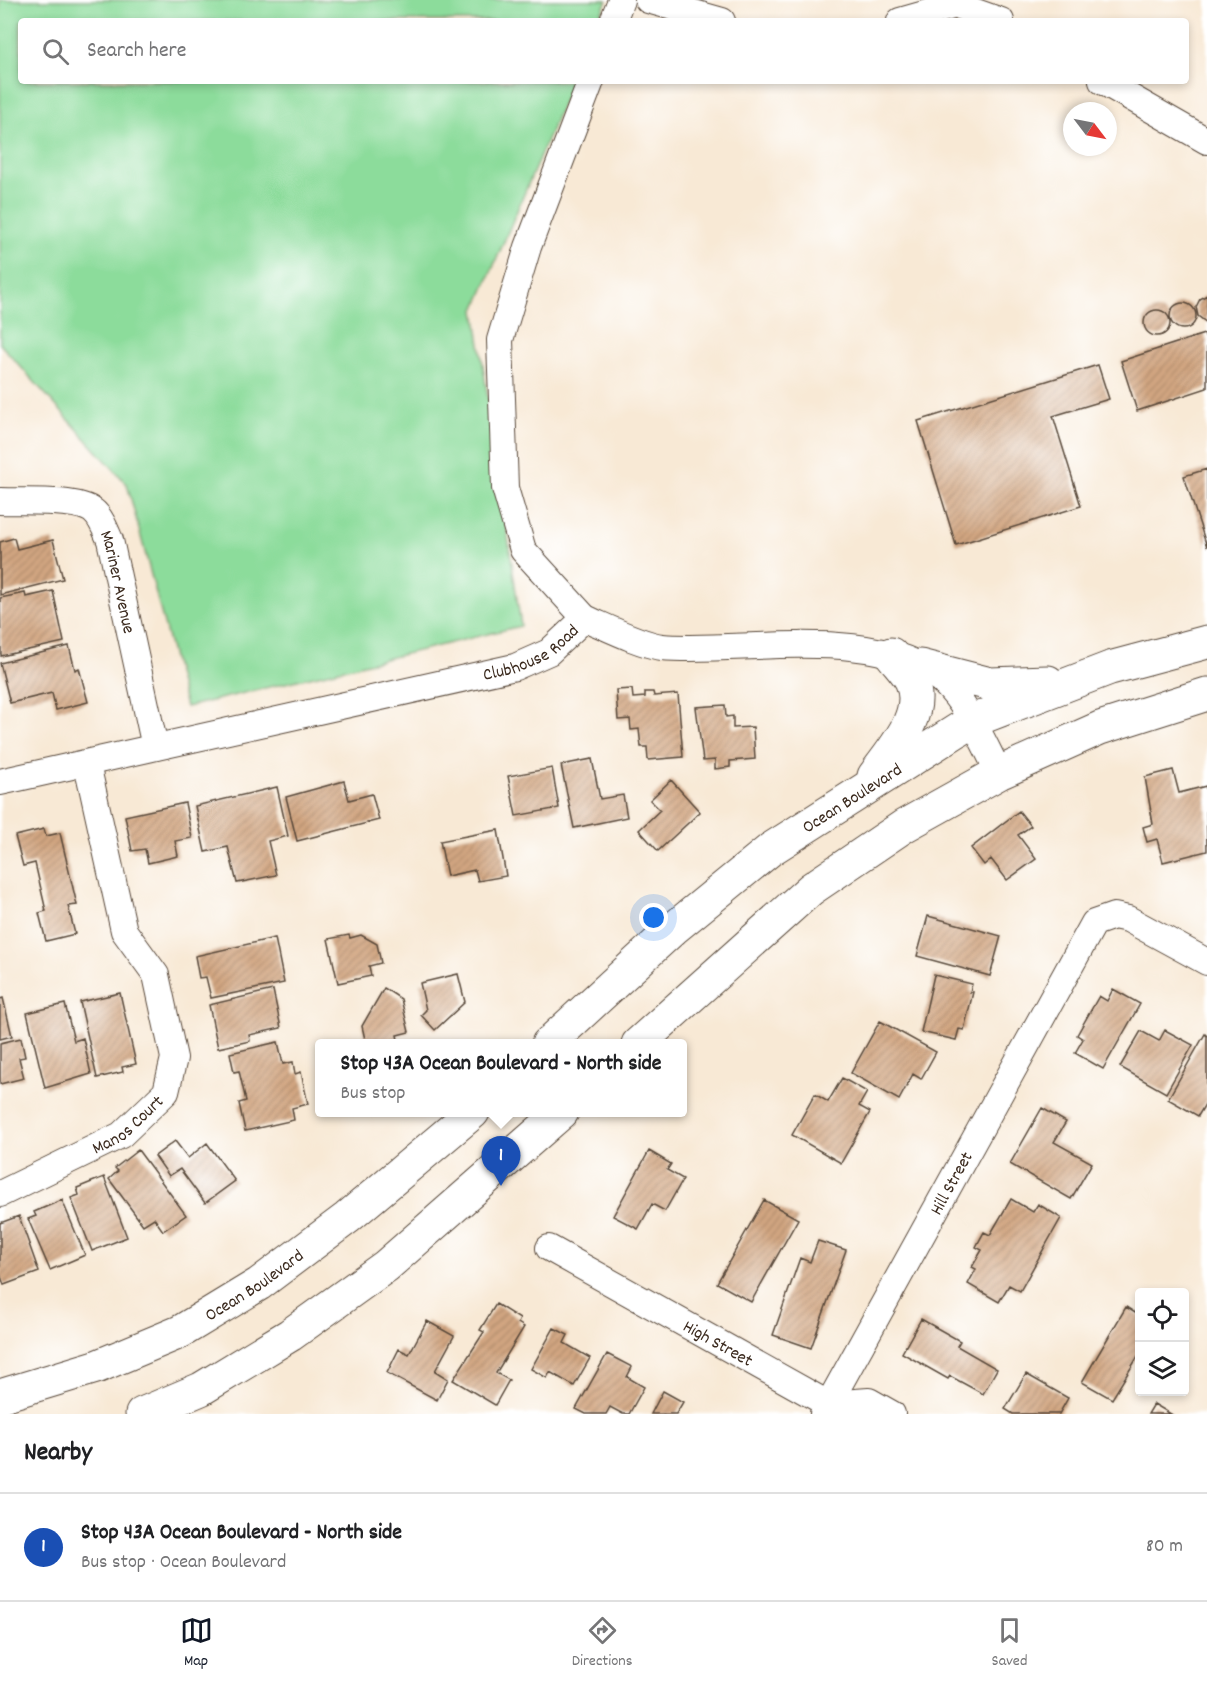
<!DOCTYPE html>
<html lang="en">
<head>
<meta charset="utf-8">
<style>
  :root { --surface:#fff; --page:#f6f6f6; --text:#202124; --muted:#757577; --line:#e0e0e0; --accent:#111827 }
  body { margin:0; font-family:Dekko,sans-serif; background:var(--page); color:var(--text) }
  .controls { position:absolute; right:18px; bottom:18px; display:grid; overflow:hidden; border-radius:6px; box-shadow:0 3px 9px #0003 }
  .controls button { width:54px; height:54px; display:grid; place-items:center; padding:0; border:0; border-bottom:2px solid var(--line); background:var(--surface); color:var(--text); font:30px sans-serif }
  .compass { position:absolute; left:1063px; top:102px; width:54px; height:54px; border-radius:50%; background:var(--surface); box-shadow:0 3px 9px #0003; rotate:122deg }
  .you { position:absolute; left:654px; top:918px; width:21px; height:21px; margin:-15px; border:4px solid #fff; border-radius:50%; background:#1a73e8; box-shadow:0 0 0 9px #1a73e833 }
  .badge { display:grid; place-items:center; width:39px; height:39px; border-radius:50%; background:var(--accent); color:#fff; font-size:20px; font-weight:700 }
  .pin { position:absolute; translate:-50% -50px; filter:drop-shadow(0 2px 3px #0008) }
  .pin::after { content:''; position:absolute; top:32px; width:21px; height:18px; background:inherit; clip-path:polygon(0 0,100% 0,50% 100%) }
  .popup { position:absolute; left:315px; top:1039px; width:372px; height:78px; box-sizing:border-box; display:grid; place-content:center; border-radius:6px; background:var(--surface); filter:drop-shadow(0 2px 4px #0005); font-size:20px; white-space:nowrap; color:var(--muted) }
  .popup b { font-size:22px; color:var(--text) }
  .popup::after { content:''; position:absolute; left:50%; top:100%; margin-left:-12px; border:12px solid transparent; border-top-color:var(--surface) }
  .list { margin:0; padding:0; list-style:none }
  h2 { display:flex; justify-content:space-between; align-items:center; height:78px; margin:0; padding:0 24px; font-size:26px }
  h2 small { font-size:20px; font-weight:400; color:var(--muted) }
  .list li { display:grid; grid-template-columns:39px 1fr auto; gap:18px; align-items:center; box-sizing:border-box; height:108px; padding:0 24px; border-top:2px solid var(--line) }
  .list b { display:block; font-size:22px; white-space:nowrap }
  .list p { margin:0; font-size:20px; white-space:nowrap; color:var(--muted) }
  .list em { font-size:20px; font-style:normal; color:var(--muted) }
  .icon { flex:none; width:33px; height:33px; fill:none; stroke:currentColor; stroke-width:2; stroke-linecap:round; stroke-linejoin:round }
  .map { position:relative; flex:none; width:1207px; height:1414px; overflow:hidden }
  .search { position:absolute; background:var(--surface); box-shadow:0 3px 9px #0003; left:18px; right:18px; top:18px; height:66px; display:flex; align-items:center; gap:15px; box-sizing:border-box; padding:0 21px; border-radius:6px; color:var(--muted); font-size:22px }
  .sheet { height:186px; background:var(--surface) }
  nav { display:flex; justify-content:space-around; align-items:center; box-sizing:border-box; height:84px; border-top:2px solid var(--line); background:var(--surface); font-size:16px; color:var(--muted) }
  nav a { display:grid; justify-items:center; gap:3px }
  nav .on { color:var(--accent) }
  .map>svg:first-child { display:block }
  .green { fill:#8cdc9b; stroke:#64835c; stroke-width:1.5 }
  .building { fill:url(#building-hatch) }
  .lines { fill:none; stroke-linecap:round; stroke-linejoin:round }
  .minor-casing { stroke:#574739; stroke-width:28 }
  .major-casing { stroke:#574739; stroke-width:35 }
  .minor { stroke:#fff; stroke-width:26 }
  .major { stroke:#fff; stroke-width:33 }
  .labels { text-anchor:middle; stroke-width:4.5; stroke-linejoin:round; paint-order:stroke }
  .street-label { font-size:18px; fill:#3b2a1e; stroke:#fff }
</style>
</head>
<body>
<div class="map">
<svg width="1207" height="1414" viewBox="0 0 1207 1414">
  <defs>
    <pattern id="building-hatch" width="6" height="6" patternUnits="userSpaceOnUse" patternTransform="scale(1.5)"><rect width="6" height="6" fill="#d2a681"/><path d="M-1 1l2-2M0 6l6-6M5 7l2-2" fill="none" stroke="#ac8769"/></pattern>
  </defs>
  <rect width="100%" height="100%" fill="#fff"/>
  <filter id="ink" filterUnits="userSpaceOnUse"><feTurbulence type="fractalNoise" baseFrequency=".0167" numOctaves="2"/><feDisplacementMap in="SourceGraphic" scale="12" xChannelSelector="R" yChannelSelector="G"/><feConvolveMatrix kernelMatrix="1 2 1 2 8 2 1 2 1" color-interpolation-filters="sRGB"/></filter>
  <filter id="wash" filterUnits="userSpaceOnUse"><feTurbulence type="fractalNoise" baseFrequency=".008" numOctaves="4" result="noise"/><feDisplacementMap in="SourceGraphic" scale="24" xChannelSelector="R" yChannelSelector="G"/><feGaussianBlur stdDeviation="1.35" result="paint"/><feColorMatrix in="noise" values="0 0 0 0 0 0 0 0 0 0 0 0 0 0 0 0 0 1.4 0 .05"/><feComposite in="paint" operator="in"/></filter>
  <g filter="url(#wash)">
    <rect width="100%" height="100%" fill="#f8e9d5"/>
    <path class="green" d="M0 0H607L598 21H21V81H572L475 310 521 626 186 707 127 484 0 344Z"/>
    <g id="blocks">
      <path class="building" d="M1207 295V323L1198 316 1196 307 1200 299Z
        M1170 316a13 13 0 1 1 26 0a13 13 0 1 1-26 0Z
        M1144 323a13 13 0 1 1 26 0a13 13 0 1 1-26 0Z
        M1204 334 1207 342V388L1137 411 1121 361Z
        M1098 365 1109 399 1053 416 1081 506 956 545 918 421Z
        M1207 469V547L1184 476Z
        M14 538 17 549 53 540 63 579 0 595V542Z
        M53 591 64 642 1 656 0 598 25 593 26 597Z
        M69 646 75 670 79 668 88 702 56 710 52 693 10 703 0 663Z
        M632 689 633 698 645 697V692H653L654 696 678 694 683 757 648 760 647 747H641L639 729 631 730 630 719 618 720 616 690Z
        M725 705 726 717 733 716V728L753 727 755 759 730 761V767L715 769V760L703 761 696 707Z
        M592 759 600 799 623 795 627 817 574 828 561 765Z
        M552 768 559 808 516 816 508 776Z
        M1173 770 1179 793 1206 786 1207 851 1163 862 1157 839 1147 842 1143 827 1153 824 1145 777Z
        M671 780 700 812 658 851 639 830 660 810 650 800Z
        M344 781 349 800 372 794 379 820 297 841 286 797Z
        M277 787 288 836 268 841 276 875 237 883 228 847 205 852 195 806Z
        M185 803 192 838 175 841 178 856 148 863 145 849 132 851 125 816Z
        M1019 811 1031 826 1018 835 1036 859 1007 880 991 859 984 865 971 848Z
        M44 829 46 836 60 833 77 905 68 906 75 934 46 941 39 913 46 911 35 863 23 866 15 836Z
        M498 830 506 876 478 881 475 870 447 876 440 841Z
        M928 916 1001 936 990 976 917 956Z
        M349 935 350 938 361 935 377 944 381 963 369 966 371 976 338 983 328 939Z
        M275 938 284 983 211 998 206 977 199 978 195 956Z
        M458 974 465 1002 435 1030 421 1015 426 1010 420 983Z
        M934 975 972 984 970 992H973L964 1030 959 1029 956 1040 921 1032Z
        M384 988 401 999 409 1032 397 1035 398 1040 366 1044 362 1026Z
        M1113 989 1140 1004 1103 1069 1075 1053 1083 1039 1077 1035 1099 996 1107 1001Z
        M273 990 281 1028 249 1035 250 1041 218 1048 209 1005Z
        M120 993 136 1064 122 1067 123 1072 97 1078 80 1002Z
        M3 998 12 1036 0 1039V999Z
        M65 1004 74 1041 83 1038 91 1074 45 1088 27 1013Z
        M880 1021 936 1052 921 1079 913 1074 899 1100 851 1073Z
        M1165 1030 1193 1045 1166 1093 1120 1067 1141 1031 1159 1041Z
        M1205 1034 1207 1036V1101L1198 1116 1168 1099Z
        M21 1038 25 1057 19 1058 24 1078 0 1084V1043Z
        M278 1042 283 1064 293 1062 295 1074 301 1072 308 1104 292 1108 294 1120 245 1131 239 1103 246 1101 239 1071 234 1072 230 1053Z
        M842 1078 867 1092 859 1106 870 1112 841 1163 792 1135 815 1094 828 1102Z
        M1042 1108 1066 1122 1054 1142 1092 1163 1071 1199 1010 1164Z
        M175 1141 188 1158 207 1143 235 1181 205 1203 180 1169 169 1176 155 1156Z
        M138 1150 186 1215 163 1231 154 1218 143 1225 109 1179 118 1171 115 1168Z
        M649 1151 671 1164 667 1170 683 1179 665 1211 652 1204 638 1229 613 1216Z
        M104 1177 127 1237 92 1251 71 1198 79 1195 77 1188Z
        M1011 1199 1033 1212 1038 1204 1061 1218 1020 1291 1009 1285 999 1302 968 1284 976 1269 972 1267 982 1250 976 1247 984 1232 990 1235Z
        M62 1200 85 1255 50 1270 28 1219 36 1216 34 1212Z
        M764 1200 798 1219 751 1302 717 1283Z
        M19 1216 39 1272 4 1285 0 1274V1223Z
        M818 1241 846 1250 811 1348 773 1335 800 1258 810 1262Z
        M496 1304 520 1319 518 1323 524 1327 496 1373 509 1380 495 1405 453 1380 484 1332 480 1330Z
        M1126 1307 1140 1316V1353L1112 1399 1082 1382Z
        M921 1319 960 1341 957 1346 997 1369 983 1394 950 1376 948 1379 902 1353Z
        M427 1321 454 1336 435 1371 448 1379 437 1400 387 1373 399 1349 409 1354Z
        M554 1328 568 1335 564 1343 590 1358 574 1386 550 1372 547 1378 531 1369Z
        M607 1354 632 1367 627 1377 644 1387 629 1414H623L610 1407 606 1414H586L576 1409Z
        M1026 1374 1068 1398 1059 1414H1013L1005 1409Z
        M663 1391 683 1402 676 1414H651Z
        M1154 1404 1171 1414H1148Z"/>
    </g>
  </g>
  <g filter="url(#ink)">
    <use href="#blocks" fill-opacity="0" stroke="#574739" stroke-width="1.5"/>
    <g class="lines">
      <g class="minor-casing">
        <g id="minor">
          <path d="M648 0 722 21"/>
          <path d="M613 21 621 0"/>
          <path d="M900 21 956 5 1001 21"/>
          <path d="M1102 81 1207 141"/>
          <path id="s1" d="M0 501C22 502 77 498 93 511 101 517 106 531 110 540L155 747"/>
          <path d="M585 618 523 550 505 488 500 340 528 247 591 81"/>
          <path id="s2" d="M0 782 515 667 549 652 585 618C604 626 642 645 662 647 740 654 880 623 942 681 968 705 983 742 999 773"/>
          <path id="s3" d="M0 1194 121 1135 166 1092 174 1058 156 975 124 931 87 764"/>
          <path id="s4" d="M549 1248 828 1404 869 1401 892 1414"/>
          <path id="s5" d="M823 1414 1094 923 1114 916 1128 919 1207 962"/>
        </g>
      </g>
      <g class="major-casing">
        <g id="major">
          <path d="M920 666 990 684 1048 682"/>
          <path d="M874 776C892 750 927 714 911 680 906 671 897 662 891 654"/>
          <path id="s6" d="M548 1044 673 929 771 849 972 721 1110 668 1207 642"/>
          <path d="M638 1044 811 889 904 826 999 773 1100 728 1207 694"/>
          <path id="s7" d="M0 1396 96 1367 180 1332 259 1284 347 1218 473 1112"/>
          <path d="M142 1414 201 1389 290 1335 386 1266 562 1112"/>
        </g>
      </g>
      <use href="#minor" class="minor"/>
      <use href="#major" class="major"/>
    </g>
  </g>
  <g class="labels">
    <g class="street-label">
      <text dy="6" stroke="none"><textPath href="#s1" startOffset="171">Mariner Avenue</textPath></text>
      <text dy="6" stroke="none"><textPath href="#s2" startOffset="548">Clubhouse Road</textPath></text>
      <text dy="6" stroke="none"><textPath href="#s6" startOffset="392">Ocean Boulevard</textPath></text>
      <text dy="6" stroke="none"><textPath href="#s3" startOffset="146">Manos Court</textPath></text>
      <text dy="6" stroke="none"><textPath href="#s5" startOffset="264">Hill Street</textPath></text>
      <text dy="6" stroke="none"><textPath href="#s7" startOffset="279">Ocean Boulevard</textPath></text>
      <text dy="6" stroke="none"><textPath href="#s4" startOffset="194">High Street</textPath></text>
    </g>
  </g>
</svg>
<div class="controls">
<button><svg class="icon" aria-label="locate" viewBox="0 0 24 24"><circle cx="12" cy="12" r="6"/><path d="M12 2v4M12 18v4M2 12h4M18 12h4"/></svg></button>
<button><svg class="icon" aria-label="layers" viewBox="0 0 24 24"><path d="M12 4l9 5-9 5-9-5zM3 14l9 5 9-5"/></svg></button>
</div>
<svg class="compass" viewBox="-18 -18 36 36"><path d="M0-13l5 13h-10z" fill="#e53935"/><path d="M0 13l5-13h-10z" fill="#757577"/></svg>
<div class="you"></div>
<div class="pin badge" style="left:501px;top:1186px;background:#1a4fb4">1</div>
<div class="popup"><b>Stop 43A Ocean Boulevard - North side</b>Bus stop</div>
<div class="search"><svg class="icon" aria-label="search" viewBox="0 0 24 24"><circle cx="10" cy="10" r="6"/><path d="M15 15l6 6"/></svg>Search here</div>
</div>
<section class="sheet">
<h2>Nearby<small></small></h2>
<ul class="list">
<li><span class="badge" style="background:#1a4fb4">1</span><div><b>Stop 43A Ocean Boulevard - North side</b><p>Bus stop · Ocean Boulevard</p></div><em>80 m</em></li>
</ul>
</section>
<nav>
<a class="on"><svg class="icon" aria-label="map" viewBox="0 0 24 24"><path d="M3 6l6-2 6 2 6-2v14l-6 2-6-2-6 2zM9 4v14M15 6v14"/></svg>Map</a>
<a><svg class="icon" aria-label="directions" viewBox="0 0 24 24"><path d="M12 3l9 9-9 9-9-9zM9 14v-3h6M13 9l2 2-2 2"/></svg>Directions</a>
<a><svg class="icon" aria-label="saved" viewBox="0 0 24 24"><path d="M7 4h10v16l-5-4-5 4z"/></svg>Saved</a>
</nav>
</body>
</html>
